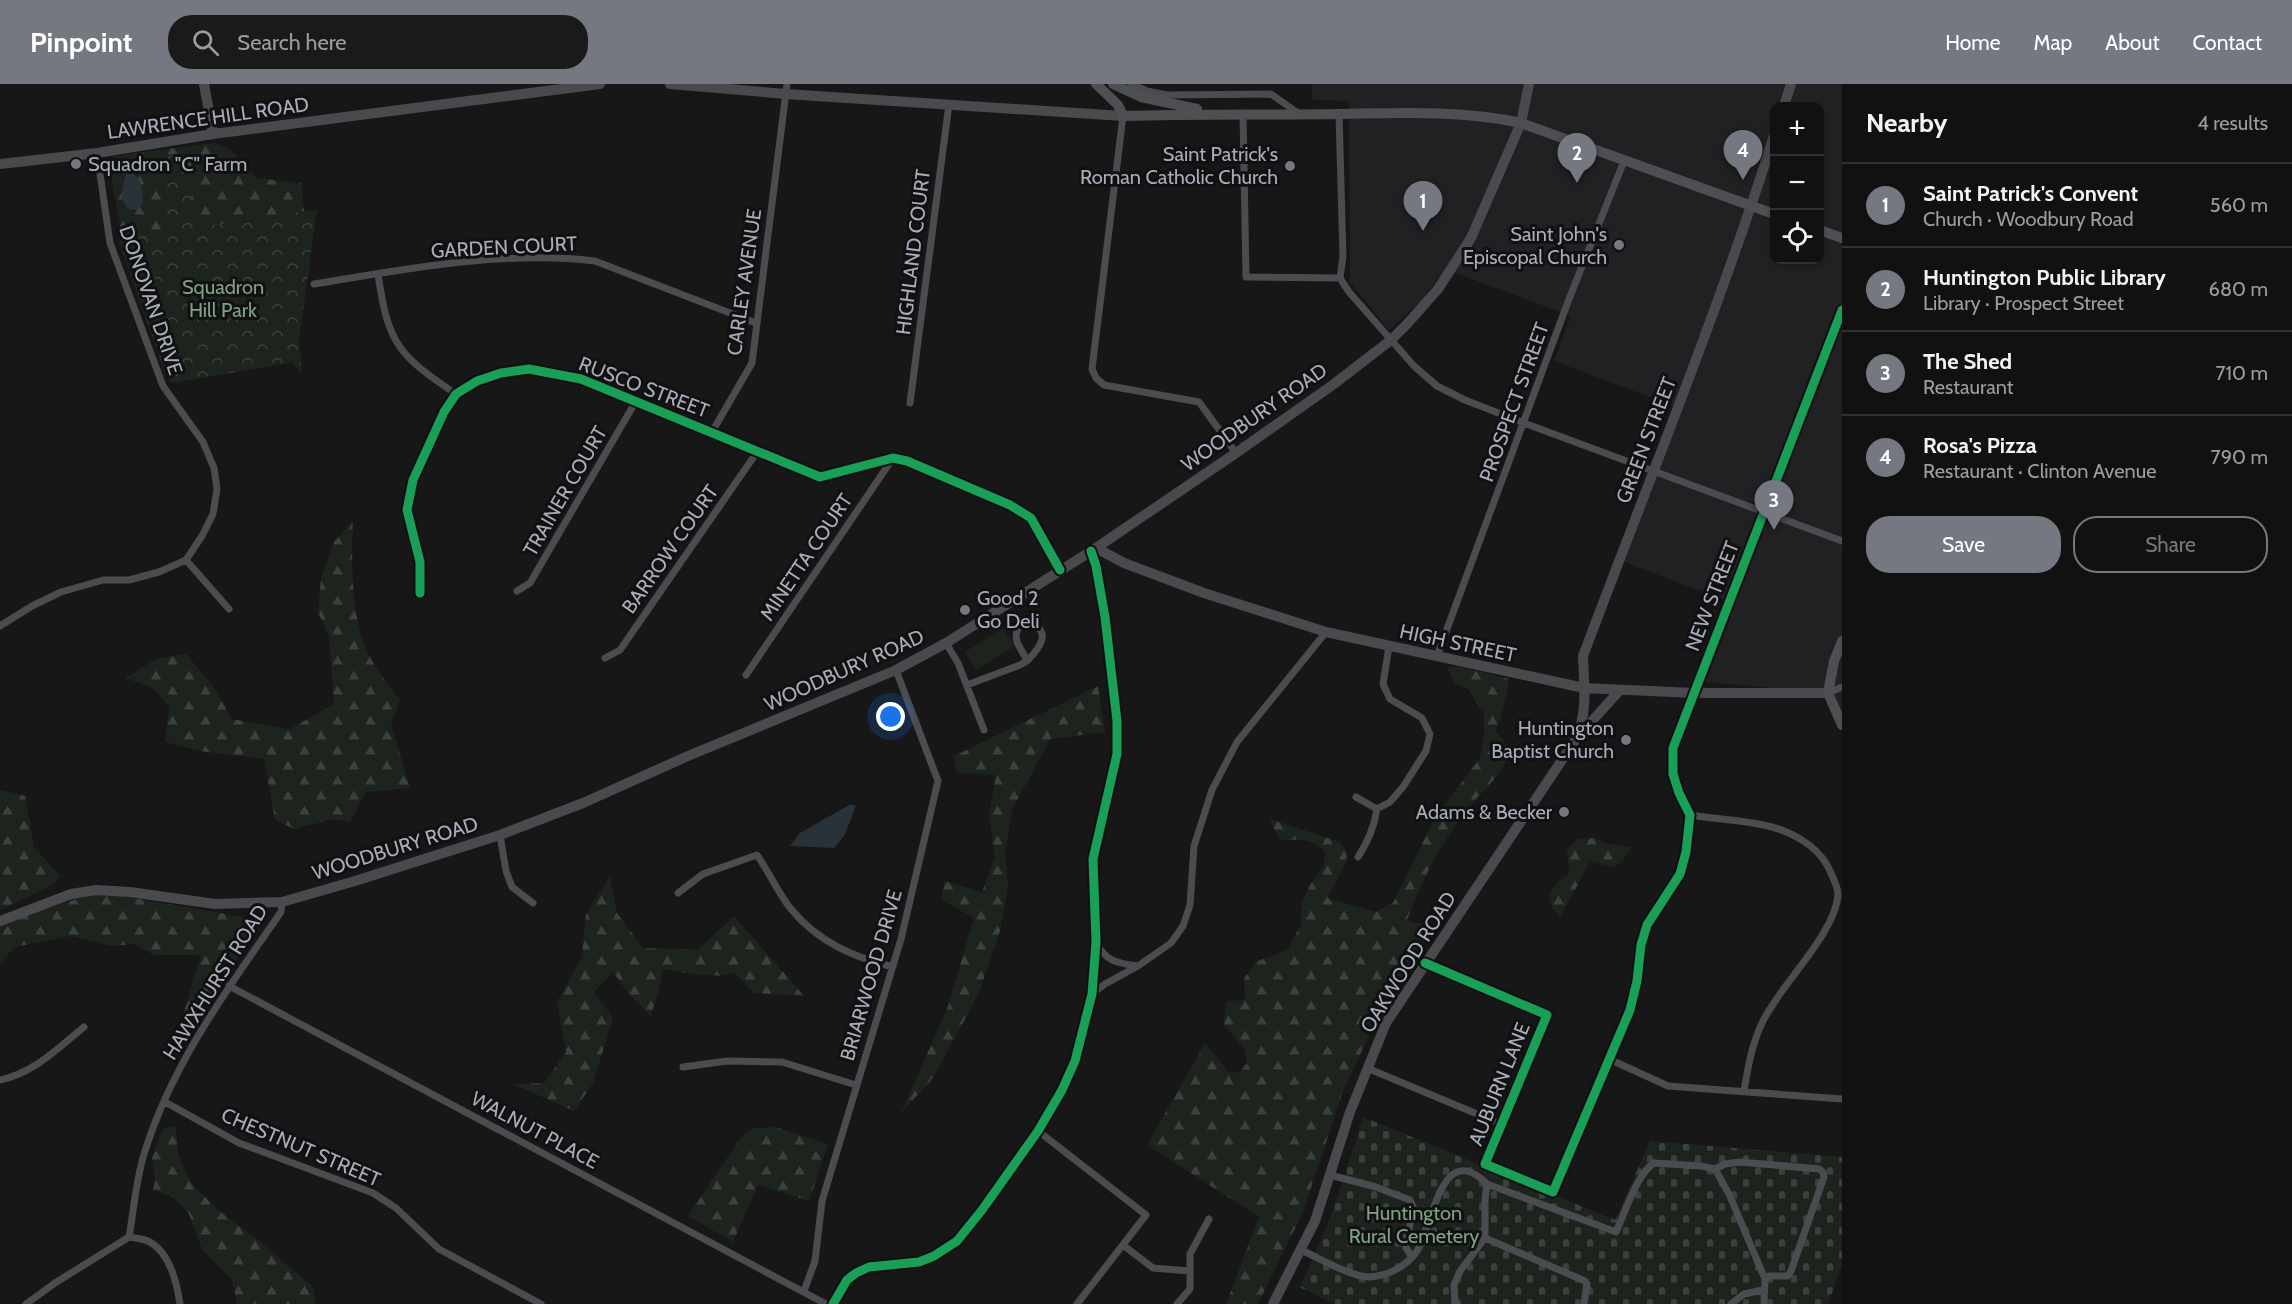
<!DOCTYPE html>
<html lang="en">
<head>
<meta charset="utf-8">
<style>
  :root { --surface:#111; --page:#1a1a1a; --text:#f1f3f6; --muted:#9c9d9f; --line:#303131; --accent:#757880 }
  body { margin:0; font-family:Cabin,sans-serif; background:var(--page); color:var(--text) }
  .controls { position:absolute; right:18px; top:18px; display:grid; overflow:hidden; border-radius:12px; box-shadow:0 2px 4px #0004 }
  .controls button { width:54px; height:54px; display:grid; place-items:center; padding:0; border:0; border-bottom:2px solid var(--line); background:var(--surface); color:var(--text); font:30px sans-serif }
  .you { position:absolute; left:891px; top:633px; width:21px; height:21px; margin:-15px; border:4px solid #fff; border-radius:50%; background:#1a73e8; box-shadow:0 0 0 9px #1a73e833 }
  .badge { display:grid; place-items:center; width:39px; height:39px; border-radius:50%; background:var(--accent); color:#fff; font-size:20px; font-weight:700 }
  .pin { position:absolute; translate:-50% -50px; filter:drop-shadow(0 2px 3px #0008) }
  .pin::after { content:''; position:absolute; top:32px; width:21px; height:18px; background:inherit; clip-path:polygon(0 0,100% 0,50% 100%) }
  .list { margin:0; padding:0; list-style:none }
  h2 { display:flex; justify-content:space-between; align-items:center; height:78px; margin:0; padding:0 24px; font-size:26px }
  h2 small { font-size:20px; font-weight:400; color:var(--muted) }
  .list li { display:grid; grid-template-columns:39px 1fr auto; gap:18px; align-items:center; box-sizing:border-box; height:84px; padding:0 24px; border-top:2px solid var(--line) }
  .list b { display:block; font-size:22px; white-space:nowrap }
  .list p { margin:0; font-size:20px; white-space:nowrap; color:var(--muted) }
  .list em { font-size:20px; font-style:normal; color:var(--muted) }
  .actions { display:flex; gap:12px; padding:18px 24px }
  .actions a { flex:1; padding:14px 0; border:2px solid var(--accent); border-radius:24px; text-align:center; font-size:21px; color:var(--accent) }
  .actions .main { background:var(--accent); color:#fff }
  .icon { flex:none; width:33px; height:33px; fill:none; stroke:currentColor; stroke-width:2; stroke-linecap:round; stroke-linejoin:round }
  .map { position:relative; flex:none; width:1842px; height:1220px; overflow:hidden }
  header { display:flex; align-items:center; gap:36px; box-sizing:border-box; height:84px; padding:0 30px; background:var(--accent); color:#fff }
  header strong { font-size:28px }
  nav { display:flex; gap:33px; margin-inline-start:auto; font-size:21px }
  .search { width:420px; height:54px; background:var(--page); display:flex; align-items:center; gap:15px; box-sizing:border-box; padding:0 21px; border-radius:24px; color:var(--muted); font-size:22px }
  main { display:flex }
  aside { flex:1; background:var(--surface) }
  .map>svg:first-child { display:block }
  .built { fill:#212123; fill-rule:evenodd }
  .grass { fill:#1d241e }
  .forest { fill:url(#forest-firs) }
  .cemetery { fill:url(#cemetery-stones) }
  .park { fill:url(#park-crowns) }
  .water { fill:#2a3239 }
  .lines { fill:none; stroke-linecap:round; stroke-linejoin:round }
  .street { stroke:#4b4c50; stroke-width:7 }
  .secondary { stroke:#4a4a4e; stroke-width:10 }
  .primary { stroke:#4d4f52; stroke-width:10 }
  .cycleway-casing { stroke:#111113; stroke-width:13 }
  .cycleway { stroke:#1a9f57; stroke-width:9 }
  .poi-dot { fill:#757880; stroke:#111113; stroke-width:2 }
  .labels { text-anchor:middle; stroke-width:6; stroke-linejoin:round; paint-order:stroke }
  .street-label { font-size:20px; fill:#a8adb8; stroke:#111113 }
  .poi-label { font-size:20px; fill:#a8adb8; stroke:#111113; text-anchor:end }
  .park-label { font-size:20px; fill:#7fa381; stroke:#111113 }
</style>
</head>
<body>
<header>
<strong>Pinpoint</strong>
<div class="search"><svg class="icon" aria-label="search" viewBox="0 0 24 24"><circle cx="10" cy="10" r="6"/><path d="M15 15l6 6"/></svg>Search here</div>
<nav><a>Home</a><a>Map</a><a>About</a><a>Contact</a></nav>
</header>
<main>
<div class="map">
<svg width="1842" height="1220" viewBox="0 0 1842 1220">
  <defs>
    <pattern id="forest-firs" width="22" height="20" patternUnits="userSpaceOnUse" patternTransform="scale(1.5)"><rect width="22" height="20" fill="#1d241e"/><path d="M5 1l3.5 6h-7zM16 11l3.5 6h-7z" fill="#3b413d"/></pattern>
    <pattern id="cemetery-stones" width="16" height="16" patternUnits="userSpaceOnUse" patternTransform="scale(1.5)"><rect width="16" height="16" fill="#1d241e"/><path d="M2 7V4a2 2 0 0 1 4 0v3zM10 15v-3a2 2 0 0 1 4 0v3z" fill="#3b413d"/></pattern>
    <pattern id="park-crowns" width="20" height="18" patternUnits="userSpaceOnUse" patternTransform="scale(1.5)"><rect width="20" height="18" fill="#1d241e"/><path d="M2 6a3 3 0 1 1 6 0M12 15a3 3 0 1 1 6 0" fill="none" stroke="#3b413d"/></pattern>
  </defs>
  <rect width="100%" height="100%" fill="#171717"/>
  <path class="built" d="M1312 0H1842V632L1828 609 1706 598 1735 520 1624 478 1682 325 1554 277 1571 232 1445 185 1421 217 1389 246 1350 198 1349 17 1312 16ZM1774 22H1820V176H1774Z"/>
  <path class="grass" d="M1003 544 1015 562 976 586 965 568Z"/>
  <path class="forest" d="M214 59 231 66 256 94 301 99 310 183 298 240 302 291 278 261 128 184 110 86 116 72Z
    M353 436C351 474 351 535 368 569 376 586 389 601 400 616L391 640 410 704 366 708 350 738 333 735 294 745 275 736 264 675 200 667 165 658 169 623 153 604 126 594 156 575 186 570 212 601 232 635 290 645 334 620 329 553 318 528 321 495 334 458Z
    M1457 582 1509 595 1506 612 1496 648 1511 666C1501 695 1484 703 1467 726 1439 761 1423 795 1407 836L1433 844 1376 936 1342 1010 1303 1128 1258 1220H1226L1259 1133 1147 1061 1205 959 1228 987 1239 989 1247 979 1244 964 1224 941 1226 917 1245 916 1244 895 1255 878 1287 866 1301 841 1302 818 1310 801 1324 781 1325 767C1320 764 1313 758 1307 757 1284 752 1282 767 1270 735L1340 758 1347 769 1346 779 1327 814 1376 828 1393 819 1436 732 1480 674 1484 653V630L1469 606 1455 599 1447 584Z
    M1098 602 1105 648 1050 655 1012 726 1005 769 1008 802 1000 847 979 909 933 994 901 1029 947 925 974 834 942 816 944 797 982 808 995 774 989 732 996 691 957 689 954 672Z
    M0 706 25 712 34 763 61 793 51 802 0 826Z
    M1595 754 1607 760 1632 763 1623 776 1615 783 1590 778 1560 833 1552 824 1549 810 1558 798 1569 790 1567 765 1578 755Z
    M610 792 617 829 643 864 698 866 734 832 804 912 754 909 735 889C711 895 687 889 663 885L659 905 651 932 629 910 613 888 594 908 613 934 593 999 574 1027 513 1000 544 999 566 968 557 918 582 873 586 830Z
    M98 808 262 836 168 980 201 871H154L134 860 112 862 71 852 15 863 0 879V840Z
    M176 1043 178 1070 191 1099 218 1126 258 1156 313 1203 316 1220H237L232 1196 202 1165 189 1130 173 1113 153 1106 155 1095 152 1074 163 1044Z
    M775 1043 828 1060 809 1117 758 1101 733 1158 688 1132 744 1049 756 1044Z"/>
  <path class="cemetery" d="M1363 1033 1615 1136 1650 1057 1842 1073V1180L1828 1220H1335L1299 1203C1328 1150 1345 1091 1363 1033Z"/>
  <path class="park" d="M187 70 195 144 317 125 296 278 172 299 164 287 118 154 168 145 159 73Z"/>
  <path class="water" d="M127 84C142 97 142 99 143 118L137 126 128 125 121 114Z
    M851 720 856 722 844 752 834 764 790 762 800 749Z"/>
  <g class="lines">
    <path class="street" d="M1131 0 1147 7 1167 11 1271 10 1298 29
      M1243 29 1246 193 1340 194
      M1339 30 1343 172 1340 194
      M1123 32 1092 285 1096 294 1104 301 1199 318 1236 369
      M378 190C388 260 398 271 456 310
      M1340 194 1349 208 1414 282 1437 302 1465 316 1524 339 1842 457
      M314 200C405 185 503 166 595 177L756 239
      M910 319 949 20
      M712 348 752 279 787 0
      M186 476 229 525
      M517 507 530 499 636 317
      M420 509V478L407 426 413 396 444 328 456 310 477 297 501 289 529 285 581 295 820 393 893 374 907 377 1010 421 1031 434 1060 486
      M1028 539C1054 546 1039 565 1027 577 1022 564 1012 558 1018 544Z
      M0 542 32 522 61 508 103 496H129L159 488 186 476 202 452 213 430 217 405 214 384 203 358 163 302 110 159 97 69
      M946 559 958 579 984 646
      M1437 572 1569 215 1624 77
      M605 574 620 566 757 368
      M746 591 893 374
      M967 601 1020 581 1027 577
      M1828 609 1842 603
      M1356 713 1377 725
      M1377 725 1390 718 1403 703 1426 667 1430 650 1422 634 1390 615 1383 600 1389 562
      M1690 731C1715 735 1744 736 1768 742 1790 747 1816 761 1827 781 1831 789 1838 802 1838 811 1835 850 1781 900 1763 937 1752 959 1748 983 1744 1007
      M500 751 506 787 512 803 533 819
      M1358 773C1368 757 1374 744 1377 725
      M678 809 703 790 757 771C769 788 778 809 791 825 818 858 853 873 893 883
      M1096 859C1107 878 1117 879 1138 882
      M1425 879 1547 931 1485 1080 1553 1108 1630 926 1637 897 1641 861 1647 841 1680 790 1686 768 1690 731 1679 709 1673 690V664L1694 609
      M229 902 826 1220
      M1092 910 1105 900 1138 882 1171 859 1183 842 1190 821 1194 762 1212 706 1237 658 1326 548
      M1609 975 1668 1002 1842 1015
      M683 983 727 977 782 978 856 1001
      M1367 984 1501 1040
      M0 996C34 989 58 964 84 943
      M165 1018 239 1059 373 1109 396 1124 439 1165 541 1220
      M1038 1047 1146 1131 1077 1220
      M1715 1085 1729 1110 1765 1195
      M1330 1091 1376 1103 1410 1116 1414 1125 1405 1160 1406 1164 1412 1173
      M129 1153C135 1154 143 1155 148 1157 170 1168 177 1199 180 1220
      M1485 1154 1585 1197 1587 1200 1584 1220
      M1123 1161 1153 1184 1189 1187
      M1301 1166C1319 1174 1351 1193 1370 1193 1388 1192 1407 1182 1417 1167 1433 1141 1441 1054 1487 1100
      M804 1207 815 1177 822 1117 901 855 938 697 896 586
      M26 1220 55 1199 129 1153C134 1125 136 1094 145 1067 173 978 229 903 281 828L282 818
      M833 1220 847 1196 856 1189 869 1183 919 1178 934 1172 957 1157 982 1126 1038 1047 1062 1006 1075 977 1092 910 1096 858 1093 775 1117 670V637L1105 533 1096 482 1091 467
      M1177 1220 1190 1205V1170L1209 1135
      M1455 1220 1454 1201 1460 1187 1485 1154V1116L1487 1100 1616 1148C1625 1129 1636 1091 1654 1079L1701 1082 1715 1085 1725 1080 1740 1078 1819 1085 1823 1088 1824 1093 1791 1187 1788 1192H1769L1765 1195 1764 1220
      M1731 1220 1744 1210 1764 1206"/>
    <path class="secondary" d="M204 0 213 50
      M670 0 786 10 1123 32
      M1784 22 1791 0
      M0 80 97 69 213 50 600 0
      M1096 464 1124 479 1204 509 1326 548 1584 604 1694 609H1828
      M1694 609 1842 226
      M1582 648 1620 606
      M0 837 71 810 96 806 130 808 215 820 282 818 355 797 500 751 583 719 688 672 896 586 946 559 1096 464 1236 369 1334 300 1391 256 1408 239 1438 205 1471 154 1521 39 1529 0
      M1273 1220 1315 1137 1350 1028 1386 939 1576 655C1588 627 1584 602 1583 572 1648 399 1718 228 1774 52"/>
    <path class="primary" d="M1096 0 1118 21 1123 32C1195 30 1267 31 1339 30 1400 29 1461 26 1521 39L1774 130
      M1113 0 1141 13 1197 25
      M1820 146 1842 154
      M1842 557 1834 577 1828 609 1842 641"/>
    <g class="cycleway-casing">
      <path id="cycleway" d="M420 509V478L407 426 413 396 444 328 456 310 477 297 501 289 529 285 581 295 820 393 893 374 907 377 1010 421 1031 434 1060 486
        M1425 879 1547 931 1485 1080 1553 1108 1630 926 1637 897 1641 861 1647 841 1680 790 1686 768 1690 731 1679 709 1673 690V664L1842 226
        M833 1220 847 1196 856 1189 869 1183 919 1178 934 1172 957 1157 982 1126 1038 1047 1062 1006 1075 977 1092 910 1096 858 1093 775 1117 670V637L1105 533 1096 482 1091 467"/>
    </g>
    <use href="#cycleway" class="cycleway"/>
  </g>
  <g class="poi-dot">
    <circle cx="76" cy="80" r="6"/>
    <circle cx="1290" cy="82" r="6"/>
    <circle cx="1619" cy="161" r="6"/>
    <circle cx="965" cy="526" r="6"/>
    <circle cx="1626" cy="656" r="6"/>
    <circle cx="1564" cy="728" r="6"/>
  </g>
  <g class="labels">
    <g class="street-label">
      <text transform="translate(208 34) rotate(-8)" y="7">LAWRENCE HILL ROAD</text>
      <text transform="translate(504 163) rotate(-3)" y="7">GARDEN COURT</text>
      <text transform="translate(913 168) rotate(-83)" y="7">HIGHLAND COURT</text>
      <text transform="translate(744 198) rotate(-82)" y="7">CARLEY AVENUE</text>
      <text transform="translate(151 216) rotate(71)" y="7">DONOVAN DRIVE</text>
      <text transform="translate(644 303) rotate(21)" y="7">RUSCO STREET</text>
      <text transform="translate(1514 318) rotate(-70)" y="7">PROSPECT STREET</text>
      <text transform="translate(1254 333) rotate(-35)" y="7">WOODBURY ROAD</text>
      <text transform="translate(1646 356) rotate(-69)" y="7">GREEN STREET</text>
      <text transform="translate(565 407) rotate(-60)" y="7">TRAINER COURT</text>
      <text transform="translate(670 465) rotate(-55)" y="7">BARROW COURT</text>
      <text transform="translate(806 473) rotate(-56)" y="7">MINETTA COURT</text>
      <text transform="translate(1712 512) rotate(-69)" y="7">NEW STREET</text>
      <text transform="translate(1458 559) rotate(12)" y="7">HIGH STREET</text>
      <text transform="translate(844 586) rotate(-24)" y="7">WOODBURY ROAD</text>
      <text transform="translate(395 764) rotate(-17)" y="7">WOODBURY ROAD</text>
      <text transform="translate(1408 878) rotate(-58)" y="7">OAKWOOD ROAD</text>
      <text transform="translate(871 891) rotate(-74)" y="7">BRIARWOOD DRIVE</text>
      <text transform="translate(215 898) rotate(-58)" y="7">HAWXHURST ROAD</text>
      <text transform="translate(1499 1000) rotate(-68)" y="7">AUBURN LANE</text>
      <text transform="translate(535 1046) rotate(28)" y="7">WALNUT PLACE</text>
      <text transform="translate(301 1063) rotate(23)" y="7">CHESTNUT STREET</text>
    </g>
    <g class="poi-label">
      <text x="1278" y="77">Saint Patrick's<tspan x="1278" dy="23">Roman Catholic Church</tspan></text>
      <text x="88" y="87" text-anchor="start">Squadron "C" Farm</text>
      <text x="1607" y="157">Saint John's<tspan x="1607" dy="23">Episcopal Church</tspan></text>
      <text x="977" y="521" text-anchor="start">Good 2<tspan x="977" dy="23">Go Deli</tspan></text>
      <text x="1614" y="651">Huntington<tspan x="1614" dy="23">Baptist Church</tspan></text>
      <text x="1552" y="735">Adams &amp; Becker</text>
    </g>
    <g class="park-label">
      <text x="223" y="210">Squadron<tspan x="223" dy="23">Hill Park</tspan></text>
      <text x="1414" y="1136">Huntington<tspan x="1414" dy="23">Rural Cemetery</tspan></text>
    </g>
  </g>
</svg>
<div class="controls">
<button>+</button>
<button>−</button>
<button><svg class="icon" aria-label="locate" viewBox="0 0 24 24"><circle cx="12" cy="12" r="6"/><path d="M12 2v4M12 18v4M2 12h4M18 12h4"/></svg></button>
</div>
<div class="you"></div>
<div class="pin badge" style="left:1423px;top:147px">1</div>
<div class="pin badge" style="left:1577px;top:99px">2</div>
<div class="pin badge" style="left:1774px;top:446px">3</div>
<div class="pin badge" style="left:1743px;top:96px">4</div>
</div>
<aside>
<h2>Nearby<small>4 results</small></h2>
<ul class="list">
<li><span class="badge">1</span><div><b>Saint Patrick's Convent</b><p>Church · Woodbury Road</p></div><em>560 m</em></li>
<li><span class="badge">2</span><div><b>Huntington Public Library</b><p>Library · Prospect Street</p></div><em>680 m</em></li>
<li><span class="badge">3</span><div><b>The Shed</b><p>Restaurant</p></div><em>710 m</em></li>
<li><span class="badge">4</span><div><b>Rosa's Pizza</b><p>Restaurant · Clinton Avenue</p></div><em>790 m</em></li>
</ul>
<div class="actions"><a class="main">Save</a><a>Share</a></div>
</aside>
</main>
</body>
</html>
